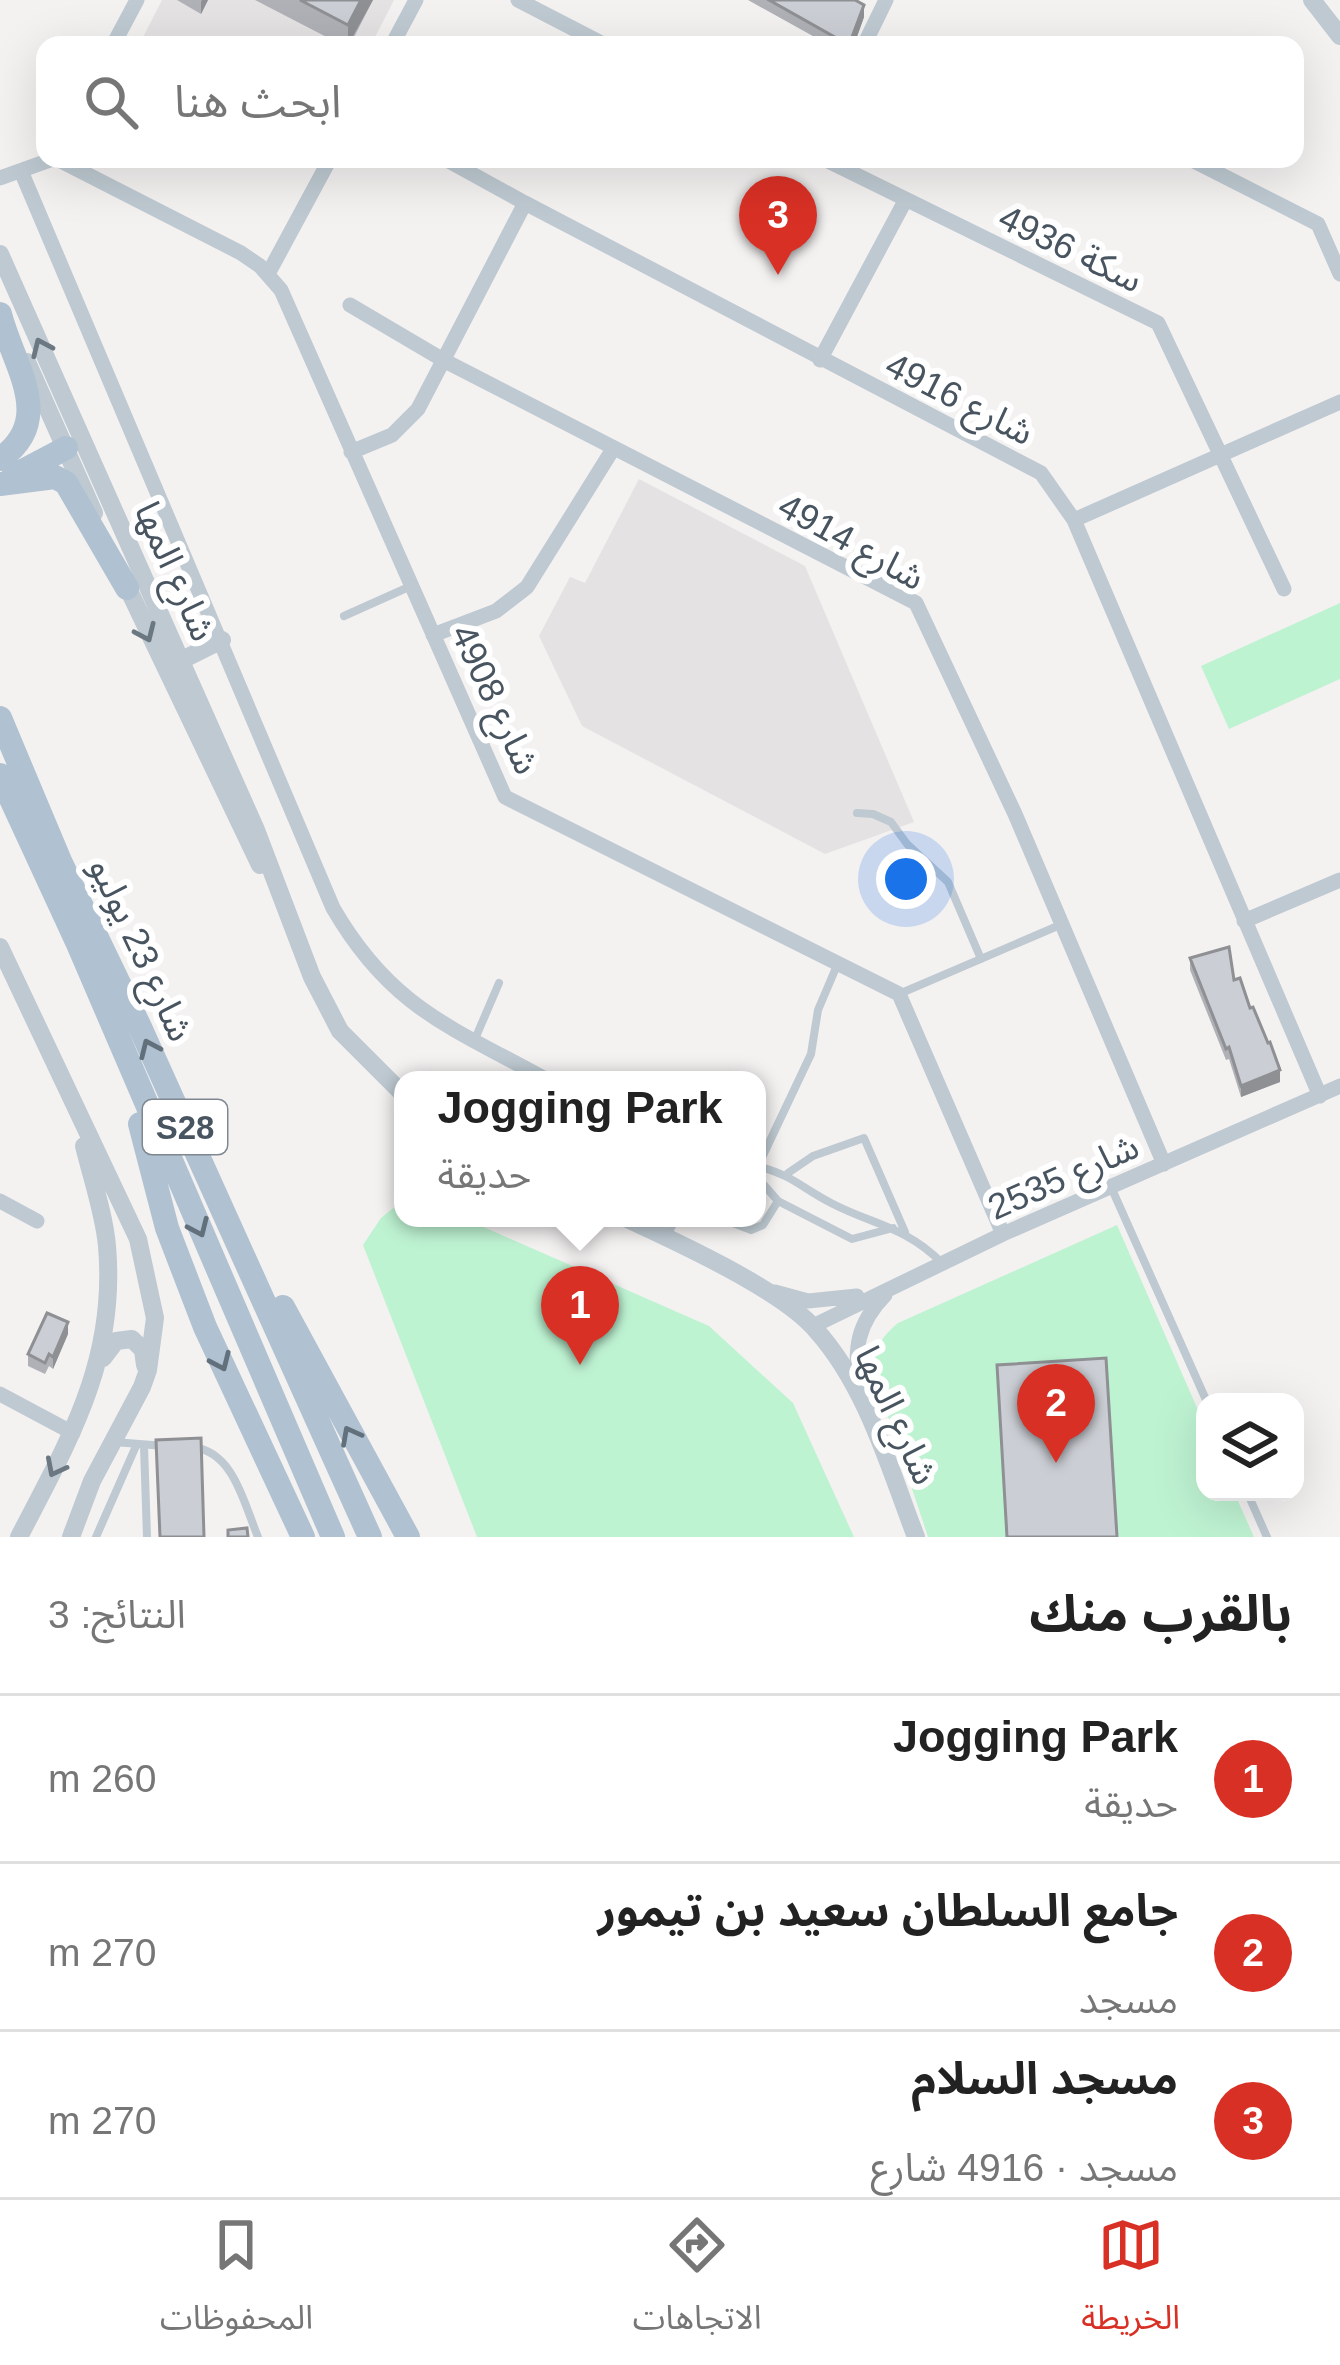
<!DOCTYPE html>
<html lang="ar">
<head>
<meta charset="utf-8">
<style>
  :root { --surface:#fff; --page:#f2f2f2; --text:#222; --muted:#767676; --line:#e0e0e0; --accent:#d93025 }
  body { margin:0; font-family:Helvetica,"Noto Sans Arabic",sans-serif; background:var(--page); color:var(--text); direction:rtl }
  .controls { position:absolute; right:36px; bottom:36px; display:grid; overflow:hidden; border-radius:24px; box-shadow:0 12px 48px #0002 }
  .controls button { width:108px; height:108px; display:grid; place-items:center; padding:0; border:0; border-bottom:3px solid var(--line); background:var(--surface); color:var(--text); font:60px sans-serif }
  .you { position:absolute; left:906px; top:879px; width:42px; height:42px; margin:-30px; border:9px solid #fff; border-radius:50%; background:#1a73e8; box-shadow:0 0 0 18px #1a73e833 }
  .badge { display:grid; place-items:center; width:78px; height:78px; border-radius:50%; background:var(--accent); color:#fff; font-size:39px; font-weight:700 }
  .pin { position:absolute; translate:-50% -99px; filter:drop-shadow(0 3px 6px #0008) }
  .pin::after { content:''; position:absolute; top:63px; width:42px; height:36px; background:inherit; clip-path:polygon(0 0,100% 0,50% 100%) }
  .popup { position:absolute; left:394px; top:1071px; width:372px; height:156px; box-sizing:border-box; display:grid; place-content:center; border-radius:24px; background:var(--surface); filter:drop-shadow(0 3px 9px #0005); font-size:39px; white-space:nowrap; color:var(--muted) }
  .popup b { font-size:45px; color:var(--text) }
  .popup::after { content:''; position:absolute; left:50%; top:100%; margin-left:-24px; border:24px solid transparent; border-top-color:var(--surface) }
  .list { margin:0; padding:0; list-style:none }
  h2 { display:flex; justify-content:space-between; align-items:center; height:156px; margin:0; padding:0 48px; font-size:51px }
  h2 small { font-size:39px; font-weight:400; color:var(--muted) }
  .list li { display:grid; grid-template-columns:78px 1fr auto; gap:36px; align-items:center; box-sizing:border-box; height:168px; padding:0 48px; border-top:3px solid var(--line) }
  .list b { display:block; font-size:45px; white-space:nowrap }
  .list p { margin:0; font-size:39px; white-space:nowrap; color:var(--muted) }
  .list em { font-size:39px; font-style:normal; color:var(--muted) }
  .icon { flex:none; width:66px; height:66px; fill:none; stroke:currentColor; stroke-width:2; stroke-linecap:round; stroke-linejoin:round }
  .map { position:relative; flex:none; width:1340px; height:1537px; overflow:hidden; direction:ltr }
  .search { position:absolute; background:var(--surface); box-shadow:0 12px 48px #0002; left:36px; right:36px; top:36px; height:132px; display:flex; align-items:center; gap:30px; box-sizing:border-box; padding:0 42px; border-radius:24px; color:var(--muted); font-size:45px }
  .sheet { height:660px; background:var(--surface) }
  nav { display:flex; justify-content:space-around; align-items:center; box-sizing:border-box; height:168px; border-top:3px solid var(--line); background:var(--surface); font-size:33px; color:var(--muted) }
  nav a { display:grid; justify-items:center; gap:6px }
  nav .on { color:var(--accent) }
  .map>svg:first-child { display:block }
  .education { fill:#e5e2e3 }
  .green { fill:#bef3d2 }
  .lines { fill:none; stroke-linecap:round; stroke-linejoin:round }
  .service { stroke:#bec9d1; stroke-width:8 }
  .minor { stroke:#bec9d1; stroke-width:15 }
  .tertiary { stroke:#bec9d1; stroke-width:18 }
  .primary { stroke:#b0c1d1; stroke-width:24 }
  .wall { fill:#afb1b6 }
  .shaded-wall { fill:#8e9094 }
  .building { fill:#cbced4; stroke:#8e9094; stroke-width:3 }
  .oneway { stroke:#6b7882 }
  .oneway2 { stroke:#62707c }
  .labels { text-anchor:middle; stroke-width:12; stroke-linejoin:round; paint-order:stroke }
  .shield { fill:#fff; stroke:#7f8890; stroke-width:3 }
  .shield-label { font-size:33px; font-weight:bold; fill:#485560 }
  .street-label { font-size:36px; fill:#485560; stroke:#fff }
</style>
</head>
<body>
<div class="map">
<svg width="1340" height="1537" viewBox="0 0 1340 1537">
  <rect width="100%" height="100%" fill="#f4f1f1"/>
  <path class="education" d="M162 0H394L371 45H139Z
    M639 479 805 566 914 822 825 854 582 726 539 636 570 577 585 583Z"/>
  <path class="green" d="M1340 603V679L1229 729 1201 666Z
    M403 1200V1218H463L709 1326 793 1403 854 1537H477L363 1245 381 1218Z
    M1117 1225 1205 1426V1492H1234L1254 1537H928L877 1383C872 1356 876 1341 898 1323Z"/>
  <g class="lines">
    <path class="service" d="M344 616 411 586
      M857 813 873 814 891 822 907 844 948 882 981 959
      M899 994 1060 925
      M475 1039 499 983
      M757 1166C795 1176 801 1188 833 1204 874 1225 906 1227 941 1262
      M758 1166 811 1054 818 1010 838 963
      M788 1173 813 1156 864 1138 905 1232
      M757 1177 778 1201 852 1239 893 1228
      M1111 1187 1207 1402
      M720 1218 751 1230 763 1225 778 1201
      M666 1236 677 1218
      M114 1442 165 1446
      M144 1446 147 1537
      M192 1447C234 1451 244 1504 258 1537
      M1247 1492 1267 1537
      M96 1537 136 1446"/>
    <path class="minor" d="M518 0 605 45
      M113 45 137 0
      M392 45 416 0
      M864 45 886 0
      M57 159 241 253 260 266 281 290 505 797 899 994 1003 1234
      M445 159 525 203
      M824 159 1158 323 1284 589
      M1190 159 1318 224 1340 274
      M21 171 333 908C391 1008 451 1027 547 1080
      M0 178 53 159
      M268 274 330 159
      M350 305 445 361 916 603 1015 814 1164 1164
      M820 360 905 201
      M351 452 392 435 418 409 525 203 1041 473 1074 520 1320 1096
      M1074 520 1340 402
      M433 635 496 611 527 587 613 449
      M1244 921 1340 880
      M0 1201 37 1221
      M775 1292 808 1301 857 1296
      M813 1326 1003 1234 1340 1086
      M859 1388C854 1348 857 1324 885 1295
      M0 1394 73 1433"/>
    <path class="tertiary" d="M1312 0 1340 36
      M0 254 256 830 312 977 340 1031 403 1094
      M27 362 94 513
      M122 576 260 865
      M180 661 222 640
      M0 947 138 1239 155 1318 148 1370 142 1387 92 1481 71 1537
      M625 1218C675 1241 782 1290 816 1330 867 1387 889 1467 916 1537
      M103 1358 116 1341 132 1339 143 1350 145 1365
      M19 1537C69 1440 117 1361 107 1246 104 1213 92 1179 84 1146"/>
    <path class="primary" d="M0 314C13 366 57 419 0 459
      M13 476 66 448
      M0 484 55 477 66 483 127 588
      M0 718 60 861 139 1025 370 1537
      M0 775 78 944 333 1537
      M140 1124 167 1228 205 1327 303 1537
      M283 1307 408 1537"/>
  </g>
  <path class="wall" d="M177 0H208L201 14Z
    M255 0H373L350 45H342Z
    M748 0H855L864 17 854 45H829Z
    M1190 958 1234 980 1250 1008 1280 1082 1241 1097 1229 1059 1226 1060 1190 970Z
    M68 1334 53 1369 49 1366 45 1374 28 1366V1354Z
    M997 1365 1117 1537H1006Z"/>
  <path class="shaded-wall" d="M202 0H208L201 14V2Z
    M361 0H373L348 45V25Z
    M864 5V17L854 45H849Z
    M1280 1070V1082L1241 1097V1086Z
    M68 1322V1334L53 1369V1357Z"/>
  <path class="building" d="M300 0H361L348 25Z
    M769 0H855L864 5 849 45Z
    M1229 947 1234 980 1240 978 1250 1008 1253 1007 1268 1043 1270 1042 1280 1070 1241 1086 1229 1047 1226 1049 1190 958Z
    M47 1313 68 1322 53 1357 49 1354 45 1363 28 1354Z
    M1106 1358 1117 1537H1007L997 1365Z
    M201 1438 204 1537H160L156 1440Z
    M247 1528 248 1537H228V1530Z"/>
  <defs><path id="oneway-chevron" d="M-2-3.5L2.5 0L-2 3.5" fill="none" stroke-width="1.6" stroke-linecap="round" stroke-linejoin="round" transform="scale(3)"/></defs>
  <g class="oneway">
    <use href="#oneway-chevron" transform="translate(41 347) rotate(-114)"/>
    <use href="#oneway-chevron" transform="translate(146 633) rotate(66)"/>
    <use href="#oneway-chevron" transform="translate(55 1468) rotate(117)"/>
  </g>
  <g class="oneway2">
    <use href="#oneway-chevron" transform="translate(149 1048) rotate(-114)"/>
    <use href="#oneway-chevron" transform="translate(199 1228) rotate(66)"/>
    <use href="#oneway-chevron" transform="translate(221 1362) rotate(66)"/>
    <use href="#oneway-chevron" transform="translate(350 1435) rotate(-118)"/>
  </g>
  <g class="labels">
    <rect class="shield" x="143" y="1100" width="84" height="54" rx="9"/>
    <g class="shield-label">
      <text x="185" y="1139">S28</text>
    </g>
    <g class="street-label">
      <text transform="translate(1071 248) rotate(26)" y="13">سكة 4936</text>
      <text transform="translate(960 398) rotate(27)" y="13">4916 شارع</text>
      <text transform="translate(852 541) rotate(29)" y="13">4914 شارع</text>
      <text transform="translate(176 571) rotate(66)" y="13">شارع المها</text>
      <text transform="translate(496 699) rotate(65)" y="13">4908 شارع</text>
      <text transform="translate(142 949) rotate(65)" y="13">شارع 23 يوليو</text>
      <text transform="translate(1063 1176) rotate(-24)" y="13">2535 شارع</text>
      <text transform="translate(897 1415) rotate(65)" y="13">شارع المها</text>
    </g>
  </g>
</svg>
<div class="controls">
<button><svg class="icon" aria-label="layers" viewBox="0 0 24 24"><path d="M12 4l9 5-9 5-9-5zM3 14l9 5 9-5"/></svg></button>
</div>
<div class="you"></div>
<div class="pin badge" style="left:580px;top:1365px">1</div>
<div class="popup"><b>Jogging Park</b>حديقة</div>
<div class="pin badge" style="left:1056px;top:1463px">2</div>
<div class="pin badge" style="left:778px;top:275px">3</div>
<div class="search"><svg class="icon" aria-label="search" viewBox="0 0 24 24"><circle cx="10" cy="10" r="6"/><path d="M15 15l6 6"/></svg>ابحث هنا</div>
</div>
<section class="sheet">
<h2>بالقرب منك<small>النتائج: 3</small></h2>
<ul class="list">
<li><span class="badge">1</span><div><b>Jogging Park</b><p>حديقة</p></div><em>260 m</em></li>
<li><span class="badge">2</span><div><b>جامع السلطان سعيد بن تيمور</b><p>مسجد</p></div><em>270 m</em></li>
<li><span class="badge">3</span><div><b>مسجد السلام</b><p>مسجد · 4916 شارع</p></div><em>270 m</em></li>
</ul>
</section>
<nav>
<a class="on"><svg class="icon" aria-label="map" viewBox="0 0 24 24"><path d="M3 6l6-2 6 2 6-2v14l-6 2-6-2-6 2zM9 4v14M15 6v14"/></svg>الخريطة</a>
<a><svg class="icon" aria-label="directions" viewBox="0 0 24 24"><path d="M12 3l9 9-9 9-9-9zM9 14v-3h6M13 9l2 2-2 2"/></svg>الاتجاهات</a>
<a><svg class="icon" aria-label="saved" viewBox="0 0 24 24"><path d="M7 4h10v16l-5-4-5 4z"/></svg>المحفوظات</a>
</nav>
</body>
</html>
